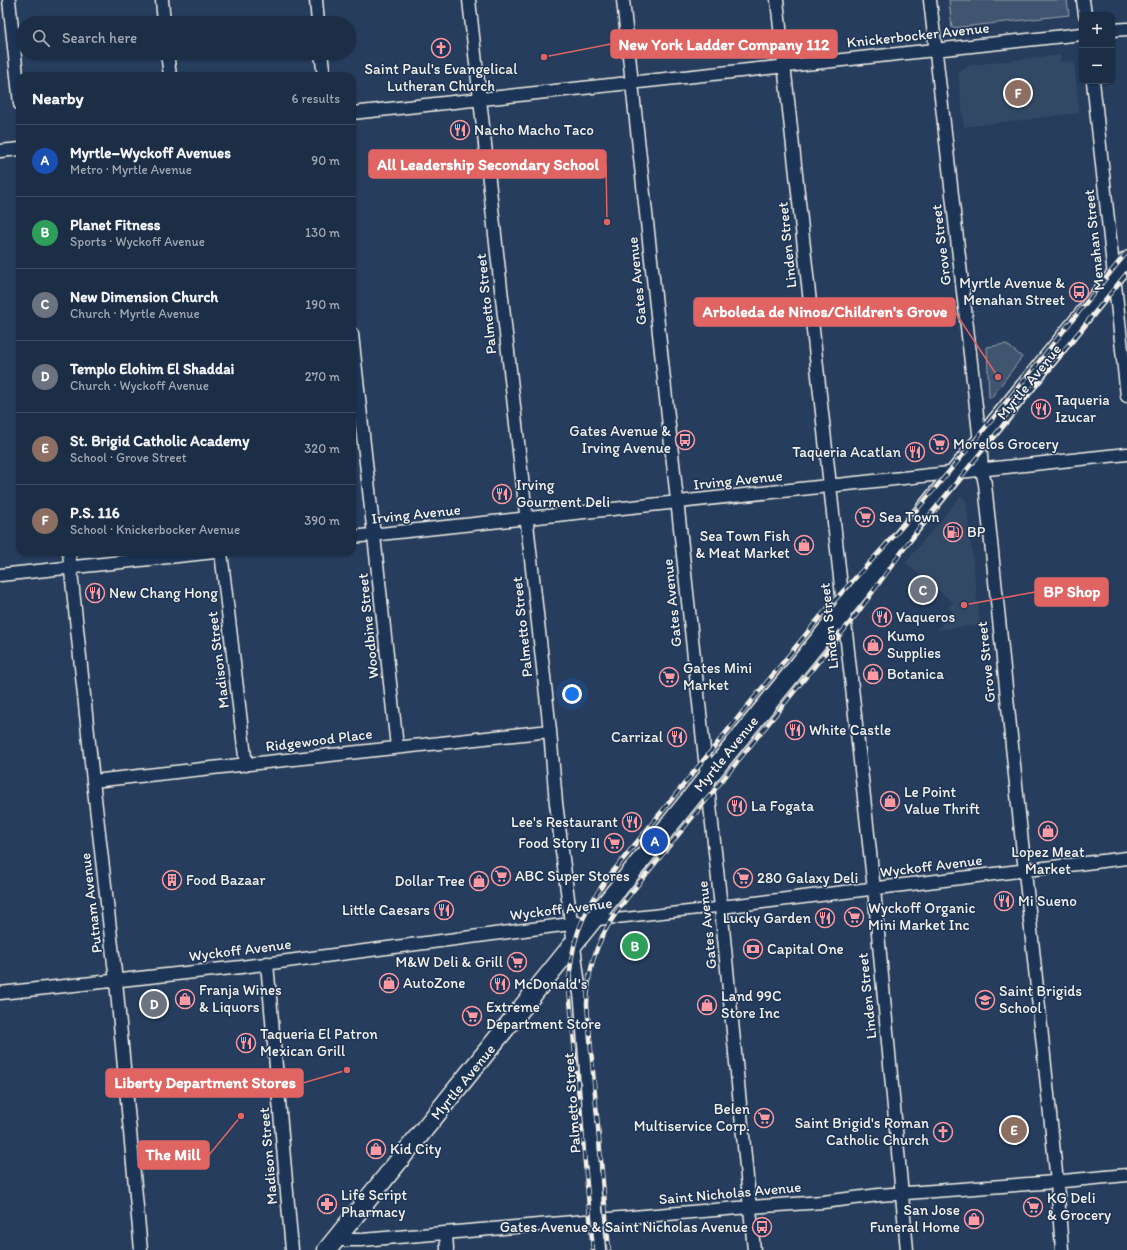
<!DOCTYPE html>
<html lang="en">
<head>
<meta charset="utf-8">
<style>
  :root { --surface:#1c2e46; --page:#293a51; --text:#f1f3f6; --muted:#a0a8b3; --line:#3a4a5f; --accent:#95b2f1 }
  body { margin:0; font-family:Itim,sans-serif; background:var(--page); color:var(--text) }
  .controls { position:absolute; right:12px; top:12px; display:grid; overflow:hidden; border-radius:8px; box-shadow:0 1px 3px #0004 }
  .controls button { width:36px; height:36px; display:grid; place-items:center; padding:0; border:0; border-bottom:1px solid var(--line); background:var(--surface); color:var(--text); font:20px sans-serif }
  .you { position:absolute; left:572px; top:694px; width:14px; height:14px; margin:-10px; border:3px solid #fff; border-radius:50%; background:#1a73e8; box-shadow:0 0 0 6px #1a73e833 }
  .badge { display:grid; place-items:center; width:26px; height:26px; border-radius:50%; background:var(--accent); color:#fff; font-size:13px; font-weight:700 }
  .pin { position:absolute; translate:-50% -50%; border:2px solid #fff; box-shadow:0 1px 4px #0006 }
  .list { margin:0; padding:0; list-style:none }
  h2 { display:flex; justify-content:space-between; align-items:center; height:52px; margin:0; padding:0 16px; font-size:17px }
  h2 small { font-size:13px; font-weight:400; color:var(--muted) }
  .list li { display:grid; grid-template-columns:26px 1fr auto; gap:12px; align-items:center; box-sizing:border-box; height:72px; padding:0 16px; border-top:1px solid var(--line) }
  .list b { display:block; font-size:15px; white-space:nowrap }
  .list p { margin:0; font-size:13px; white-space:nowrap; color:var(--muted) }
  .list em { font-size:13px; font-style:normal; color:var(--muted) }
  .icon { flex:none; width:22px; height:22px; fill:none; stroke:currentColor; stroke-width:2; stroke-linecap:round; stroke-linejoin:round }
  .map { position:relative; flex:none; width:1127px; height:1250px; overflow:hidden }
  .search { position:absolute; background:var(--surface); box-shadow:0 1px 3px #0004; left:16px; top:16px; width:340px; height:44px; display:flex; align-items:center; gap:10px; box-sizing:border-box; padding:0 14px; border-radius:22px; color:var(--muted); font-size:15px }
  .panel { position:absolute; background:var(--surface); box-shadow:0 1px 3px #0004; left:16px; top:72px; width:340px; height:484px; border-radius:12px }
  .map>svg:first-child { display:block }
  .built { fill:#334966 }
  .green { fill:#40546f; stroke:#9aa2ac }
  .lines { fill:none; stroke-linecap:round; stroke-linejoin:round }
  .pedestrian-casing { stroke:#f4f1e8; stroke-width:12 }
  .minor-casing { stroke:#f4f1e8; stroke-width:15 }
  .primary-casing { stroke:#f4f1e8; stroke-width:21 }
  .pedestrian { stroke:#1d3557; stroke-width:9 }
  .minor { stroke:#1d3557; stroke-width:12 }
  .primary { stroke:#1d3557; stroke-width:18 }
  .rail-casing { stroke:#f4f1e8; stroke-width:4.5 }
  .rail { stroke:#1d3557; stroke-width:3; stroke-dasharray:9; stroke-linecap:butt }
  .labels { text-anchor:middle; stroke-width:3; stroke-linejoin:round; paint-order:stroke }
  .street-label { font-size:15px; fill:#f4f1e8; stroke:#1d3557 }
  .poi-label { font-size:15px; fill:#f4f1e8; stroke:#1d3557; text-anchor:start }
  .leader { fill:none; stroke:#df6462; stroke-width:1.5 }
  .callout-dot { fill:#df6462; stroke:#1d3557; stroke-width:1.5 }
  .callout { fill:#df6462; stroke:#df6462; stroke-width:1.5 }
  .callout-label { font-size:16px; text-anchor:middle; font-weight:bold; fill:#fff }
</style>
</head>
<body>
<div class="map">
<svg width="1127" height="1250" viewBox="0 0 1127 1250">
  <rect width="100%" height="100%" fill="#263d5d"/>
  <filter id="ink" filterUnits="userSpaceOnUse"><feTurbulence type="fractalNoise" baseFrequency=".025" numOctaves="2"/><feDisplacementMap in="SourceGraphic" scale="8" xChannelSelector="R" yChannelSelector="G"/><feConvolveMatrix kernelMatrix="1 2 1 2 8 2 1 2 1" color-interpolation-filters="sRGB"/></filter>
  <g filter="url(#ink)">
    <path class="built" d="M1060 55 1061 62 1074 61 1079 113 964 127 958 73 970 65Z
      M961 496 966 500 980 625 937 630 953 611 948 608 953 602 905 563Z"/>
    <path class="green" d="M949 0H1067L1069 15 952 28Z
      M1006 344 1022 357 991 398 989 397 987 347Z"/>
    <g class="lines">
      <g class="pedestrian-casing">
        <path id="pedestrian" d="M593 921 721 907"/>
      </g>
      <g class="minor-casing">
        <path id="minor" d="M9 0 20 104
          M162 0 164 23
          M316 0 318 23
          M469 0 550 731 556 803 581 1002 599 1250
          M623 0 721 907 754 1250
          M777 0 874 889 907 1250
          M930 0 980 442 982 470 985 484 1057 1182 1062 1250
          M1083 0 1085 15
          M1112 30 1127 29
          M167 53 170 76
          M321 53 324 76
          M1093 81 1127 396
          M352 113 1082 34
          M0 151 20 149
          M352 334 397 747
          M352 537 1127 454
          M69 552 93 781 116 981 141 1250
          M221 552 246 765
          M0 575 215 552
          M93 781 550 731
          M721 907 1127 858
          M267 963 292 1250
          M0 993 241 967 578 923
          M446 1233 447 1250
          M336 1240H362L750 1207 823 1202 879 1195 1042 1183 1127 1175"/>
      </g>
      <g class="primary-casing">
        <path id="primary" d="M327 1250 707 778 1127 261"/>
      </g>
      <use href="#pedestrian" class="pedestrian"/>
      <use href="#minor" class="minor"/>
      <use href="#primary" class="primary"/>
      <g class="rail-casing">
        <path id="rail" d="M593 1250 569 989C570 945 580 916 606 880L820 617C848 584 879 554 907 521 983 434 1054 342 1127 252
          M609 1250 587 1005C587 962 601 931 627 898L856 615 916 532 1127 273"/>
      </g>
      <use href="#rail" class="rail"/>
    </g>
  </g>
  <defs>
    <g id="church-ring" transform="scale(1)"><circle r="9.5" fill="#1d3557" stroke="#ff9aa2" stroke-width="1.5"/><path d="M-1.2-6h2.4v3.5h3.3v2.4h-3.3V6h-2.4V-.1h-3.3v-2.4h3.3Z" fill="#ff9aa2"/></g>
    <g id="restaurant-ring" transform="scale(1)"><circle r="9.5" fill="#1d3557" stroke="#ff9aa2" stroke-width="1.5"/><path d="M-5-6h1v4h1v-4h1v4h1v-4h1v5L-1.5 .5V6h-2V.5L-5-1ZM5-6V6H3V1.5H1.5Q1.5-4 5-6Z" fill="#ff9aa2"/></g>
    <g id="bus-ring" transform="scale(1)"><circle r="9.5" fill="#1d3557" stroke="#ff9aa2" stroke-width="1.5"/><path d="M-5-6H5V4H4V6H2V4H-2V6H-4V4H-5ZM-3.5-4V0h7V-4ZM-3.5 1.2v1.5H-2V1.2ZM2 1.2v1.5H3.5V1.2Z" fill="#ff9aa2"/></g>
    <g id="supermarket-ring" transform="scale(1)"><circle r="9.5" fill="#1d3557" stroke="#ff9aa2" stroke-width="1.5"/><path d="M-6-5.5h2.5l.6 2H6L4.5 2H-2.5L-4.4-4H-6ZM-1.5 3.2a1.3 1.3 0 1 0 .1 0ZM3 3.2a1.3 1.3 0 1 0 .1 0Z" fill="#ff9aa2"/></g>
    <g id="fuel-ring" transform="scale(1)"><circle r="9.5" fill="#1d3557" stroke="#ff9aa2" stroke-width="1.5"/><path d="M-5.5-6h7V0h2V4h1.3V-2.5L3-4.5l.8-.8L6-3V5H2.5V1h-1V6h-7ZM-4.2-4.7v3.2H.2V-4.7Z" fill="#ff9aa2"/></g>
    <g id="shop-ring" transform="scale(1)"><circle r="9.5" fill="#1d3557" stroke="#ff9aa2" stroke-width="1.5"/><path d="M-5-2.5h2.3a2.7 3.5 0 0 1 5.4 0H5L5.5 6h-11ZM-1.5-2.5h3a1.5 2.3 0 0 0-3 0Z" fill="#ff9aa2"/></g>
    <g id="building-ring" transform="scale(1)"><circle r="9.5" fill="#1d3557" stroke="#ff9aa2" stroke-width="1.5"/><path d="M-4-6H4V6H1V3H-1V6H-4ZM-2.5-4.3h1.7v1.8h-1.7ZM.8-4.3h1.7v1.8H.8ZM-2.5-1h1.7V.8h-1.7ZM.8-1h1.7V.8H.8Z" fill="#ff9aa2"/></g>
    <g id="bank-ring" transform="scale(1)"><circle r="9.5" fill="#1d3557" stroke="#ff9aa2" stroke-width="1.5"/><path d="M-6-4H6V4H-6ZM0-2.3a2.3 2.3 0 1 0 0 4.6a2.3 2.3 0 1 0 0-4.6Z" fill="#ff9aa2"/></g>
    <g id="school-ring" transform="scale(1)"><circle r="9.5" fill="#1d3557" stroke="#ff9aa2" stroke-width="1.5"/><path d="M0-5L7-2L0 1L-7-2ZM-4 1L0 2.5L4 1V4Q0 6-4 4Z" fill="#ff9aa2"/></g>
    <g id="pharmacy-ring" transform="scale(1)"><circle r="9.5" fill="#1d3557" stroke="#ff9aa2" stroke-width="1.5"/><path d="M-2-6h4v4h4v4h-4v4h-4v-4h-4v-4h4Z" fill="#ff9aa2"/></g>
  </defs>
  <g fill-rule="evenodd">
    <use href="#church-ring" x="441" y="48"/>
    <use href="#restaurant-ring" x="460" y="130"/>
    <use href="#bus-ring" x="1079" y="292"/>
    <use href="#restaurant-ring" x="1041" y="409"/>
    <use href="#bus-ring" x="685" y="440"/>
    <use href="#supermarket-ring" x="939" y="444"/>
    <use href="#restaurant-ring" x="915" y="452"/>
    <use href="#restaurant-ring" x="502" y="494"/>
    <use href="#supermarket-ring" x="865" y="517"/>
    <use href="#fuel-ring" x="953" y="532"/>
    <use href="#shop-ring" x="804" y="545"/>
    <use href="#restaurant-ring" x="95" y="593"/>
    <use href="#restaurant-ring" x="882" y="617"/>
    <use href="#shop-ring" x="873" y="645"/>
    <use href="#shop-ring" x="873" y="674"/>
    <use href="#supermarket-ring" x="669" y="677"/>
    <use href="#restaurant-ring" x="795" y="730"/>
    <use href="#restaurant-ring" x="677" y="737"/>
    <use href="#shop-ring" x="890" y="801"/>
    <use href="#restaurant-ring" x="737" y="806"/>
    <use href="#restaurant-ring" x="632" y="822"/>
    <use href="#shop-ring" x="1048" y="831"/>
    <use href="#supermarket-ring" x="614" y="843"/>
    <use href="#supermarket-ring" x="501" y="876"/>
    <use href="#supermarket-ring" x="743" y="878"/>
    <use href="#building-ring" x="172" y="880"/>
    <use href="#shop-ring" x="479" y="881"/>
    <use href="#restaurant-ring" x="1004" y="901"/>
    <use href="#restaurant-ring" x="444" y="910"/>
    <use href="#supermarket-ring" x="854" y="917"/>
    <use href="#restaurant-ring" x="825" y="918"/>
    <use href="#bank-ring" x="753" y="949"/>
    <use href="#supermarket-ring" x="517" y="962"/>
    <use href="#shop-ring" x="389" y="983"/>
    <use href="#restaurant-ring" x="500" y="984"/>
    <use href="#shop-ring" x="185" y="999"/>
    <use href="#school-ring" x="985" y="1000"/>
    <use href="#shop-ring" x="707" y="1005"/>
    <use href="#supermarket-ring" x="472" y="1016"/>
    <use href="#restaurant-ring" x="246" y="1043"/>
    <use href="#supermarket-ring" x="764" y="1118"/>
    <use href="#church-ring" x="943" y="1132"/>
    <use href="#shop-ring" x="376" y="1149"/>
    <use href="#pharmacy-ring" x="327" y="1204"/>
    <use href="#supermarket-ring" x="1033" y="1207"/>
    <use href="#shop-ring" x="974" y="1219"/>
    <use href="#bus-ring" x="762" y="1227"/>
  </g>
  <g class="labels">
    <g class="street-label">
      <text transform="translate(918 35) rotate(-6)" y="5">Knickerbocker Avenue</text>
      <text transform="translate(1094 240) rotate(-96)" y="5">Menahan Street</text>
      <text transform="translate(787 245) rotate(-96)" y="5">Linden Street</text>
      <text transform="translate(941 245) rotate(-97)" y="5">Grove Street</text>
      <text transform="translate(637 281) rotate(-96)" y="5">Gates Avenue</text>
      <text transform="translate(486 304) rotate(-96)" y="5">Palmetto Street</text>
      <text transform="translate(1029 382) rotate(-51)" y="5">Myrtle Avenue</text>
      <text transform="translate(738 480) rotate(-6)" y="5">Irving Avenue</text>
      <text transform="translate(416 514) rotate(-6)" y="5">Irving Avenue</text>
      <text transform="translate(672 603) rotate(-96)" y="5">Gates Avenue</text>
      <text transform="translate(368 626) rotate(-96)" y="5">Woodbine Street</text>
      <text transform="translate(829 626) rotate(-96)" y="5">Linden Street</text>
      <text transform="translate(522 627) rotate(-96)" y="5">Palmetto Street</text>
      <text transform="translate(218 660) rotate(-97)" y="5">Madison Street</text>
      <text transform="translate(986 662) rotate(-96)" y="5">Grove Street</text>
      <text transform="translate(319 740) rotate(-7)" y="5">Ridgewood Place</text>
      <text transform="translate(726 754) rotate(-51)" y="5">Myrtle Avenue</text>
      <text transform="translate(931 866) rotate(-7)" y="5">Wyckoff Avenue</text>
      <text transform="translate(91 903) rotate(-97)" y="5">Putnam Avenue</text>
      <text transform="translate(561 909) rotate(-7)" y="5">Wyckoff Avenue</text>
      <text transform="translate(707 925) rotate(-96)" y="5">Gates Avenue</text>
      <text transform="translate(240 950) rotate(-7)" y="5">Wyckoff Avenue</text>
      <text transform="translate(867 996) rotate(-96)" y="5">Linden Street</text>
      <text transform="translate(463 1082) rotate(-51)" y="5">Myrtle Avenue</text>
      <text transform="translate(572 1103) rotate(-94)" y="5">Palmetto Street</text>
      <text transform="translate(268 1156) rotate(-95)" y="5">Madison Street</text>
      <text transform="translate(730 1193) rotate(-5)" y="5">Saint Nicholas Avenue</text>
    </g>
    <g class="poi-label">
      <text x="441" y="74" text-anchor="middle">Saint Paul's Evangelical<tspan x="441" dy="17">Lutheran Church</tspan></text>
      <text x="474" y="135">Nacho Macho Taco</text>
      <text x="1065" y="288" text-anchor="end">Myrtle Avenue &amp;<tspan x="1065" dy="17">Menahan Street</tspan></text>
      <text x="1055" y="405">Taqueria<tspan x="1055" dy="17">Izucar</tspan></text>
      <text x="671" y="436" text-anchor="end">Gates Avenue &amp;<tspan x="671" dy="17">Irving Avenue</tspan></text>
      <text x="953" y="449">Morelos Grocery</text>
      <text x="901" y="457" text-anchor="end">Taqueria Acatlan</text>
      <text x="516" y="490">Irving<tspan x="516" dy="17">Gourment Deli</tspan></text>
      <text x="879" y="522">Sea Town</text>
      <text x="967" y="537">BP</text>
      <text x="790" y="541" text-anchor="end">Sea Town Fish<tspan x="790" dy="17">&amp; Meat Market</tspan></text>
      <text x="109" y="598">New Chang Hong</text>
      <text x="896" y="622">Vaqueros</text>
      <text x="887" y="641">Kumo<tspan x="887" dy="17">Supplies</tspan></text>
      <text x="683" y="673">Gates Mini<tspan x="683" dy="17">Market</tspan></text>
      <text x="887" y="679">Botanica</text>
      <text x="809" y="735">White Castle</text>
      <text x="663" y="742" text-anchor="end">Carrizal</text>
      <text x="904" y="797">Le Point<tspan x="904" dy="17">Value Thrift</tspan></text>
      <text x="751" y="811">La Fogata</text>
      <text x="618" y="827" text-anchor="end">Lee's Restaurant</text>
      <text x="600" y="848" text-anchor="end">Food Story II</text>
      <text x="1048" y="857" text-anchor="middle">Lopez Meat<tspan x="1048" dy="17">Market</tspan></text>
      <text x="515" y="881">ABC Super Stores</text>
      <text x="757" y="883">280 Galaxy Deli</text>
      <text x="186" y="885">Food Bazaar</text>
      <text x="465" y="886" text-anchor="end">Dollar Tree</text>
      <text x="1018" y="906">Mi Sueno</text>
      <text x="868" y="913">Wyckoff Organic<tspan x="868" dy="17">Mini Market Inc</tspan></text>
      <text x="430" y="915" text-anchor="end">Little Caesars</text>
      <text x="811" y="923" text-anchor="end">Lucky Garden</text>
      <text x="767" y="954">Capital One</text>
      <text x="503" y="967" text-anchor="end">M&amp;W Deli &amp; Grill</text>
      <text x="403" y="988">AutoZone</text>
      <text x="514" y="989">McDonald's</text>
      <text x="199" y="995">Franja Wines<tspan x="199" dy="17">&amp; Liquors</tspan></text>
      <text x="999" y="996">Saint Brigids<tspan x="999" dy="17">School</tspan></text>
      <text x="721" y="1001">Land 99C<tspan x="721" dy="17">Store Inc</tspan></text>
      <text x="486" y="1012">Extreme<tspan x="486" dy="17">Department Store</tspan></text>
      <text x="260" y="1039">Taqueria El Patron<tspan x="260" dy="17">Mexican Grill</tspan></text>
      <text x="750" y="1114" text-anchor="end">Belen<tspan x="750" dy="17">Multiservice Corp.</tspan></text>
      <text x="929" y="1128" text-anchor="end">Saint Brigid's Roman<tspan x="929" dy="17">Catholic Church</tspan></text>
      <text x="390" y="1154">Kid City</text>
      <text x="341" y="1200">Life Script<tspan x="341" dy="17">Pharmacy</tspan></text>
      <text x="1047" y="1203">KG Deli<tspan x="1047" dy="17">&amp; Grocery</tspan></text>
      <text x="960" y="1215" text-anchor="end">San Jose<tspan x="960" dy="17">Funeral Home</tspan></text>
      <text x="748" y="1232" text-anchor="end">Gates Avenue &amp; Saint Nicholas Avenue</text>
    </g>
  </g>
  <path class="leader" d="M544 57L611 44M607 222L606 164M998 377L955 312M964 605L1035 592M347 1070L303 1083M241 1116L209 1155"/>
  <g class="callout-dot">
    <circle cx="544" cy="57" r="4"/>
    <circle cx="607" cy="222" r="4"/>
    <circle cx="998" cy="377" r="4"/>
    <circle cx="964" cy="605" r="4"/>
    <circle cx="347" cy="1070" r="4"/>
    <circle cx="241" cy="1116" r="4"/>
  </g>
  <g class="callout">
    <rect x="611" y="30" width="226" height="28" rx="4"/>
    <rect x="369" y="150" width="237" height="28" rx="4"/>
    <rect x="694" y="298" width="261" height="28" rx="4"/>
    <rect x="1035" y="578" width="73" height="28" rx="4"/>
    <rect x="106" y="1069" width="197" height="28" rx="4"/>
    <rect x="138" y="1141" width="71" height="28" rx="4"/>
  </g>
  <g class="callout-label">
    <text x="724" y="50">New York Ladder Company 112</text>
    <text x="488" y="170">All Leadership Secondary School</text>
    <text x="825" y="317">Arboleda de Ninos/Children's Grove</text>
    <text x="1072" y="597">BP Shop</text>
    <text x="205" y="1088">Liberty Department Stores</text>
    <text x="173" y="1160">The Mill</text>
  </g>
</svg>
<div class="controls">
<button>+</button>
<button>−</button>
</div>
<div class="you"></div>
<div class="pin badge" style="left:655px;top:841px;background:#1a4fb4">A</div>
<div class="pin badge" style="left:635px;top:946px;background:#2e9e5b">B</div>
<div class="pin badge" style="left:923px;top:590px;background:#6b7280">C</div>
<div class="pin badge" style="left:154px;top:1004px;background:#6b7280">D</div>
<div class="pin badge" style="left:1014px;top:1130px;background:#8d6e63">E</div>
<div class="pin badge" style="left:1018px;top:93px;background:#8d6e63">F</div>
<div class="search"><svg class="icon" aria-label="search" viewBox="0 0 24 24"><circle cx="10" cy="10" r="6"/><path d="M15 15l6 6"/></svg>Search here</div>
<section class="panel">
<h2>Nearby<small>6 results</small></h2>
<ul class="list">
<li><span class="badge" style="background:#1a4fb4">A</span><div><b>Myrtle–Wyckoff Avenues</b><p>Metro · Myrtle Avenue</p></div><em>90 m</em></li>
<li><span class="badge" style="background:#2e9e5b">B</span><div><b>Planet Fitness</b><p>Sports · Wyckoff Avenue</p></div><em>130 m</em></li>
<li><span class="badge" style="background:#6b7280">C</span><div><b>New Dimension Church</b><p>Church · Myrtle Avenue</p></div><em>190 m</em></li>
<li><span class="badge" style="background:#6b7280">D</span><div><b>Templo Elohim El Shaddai</b><p>Church · Wyckoff Avenue</p></div><em>270 m</em></li>
<li><span class="badge" style="background:#8d6e63">E</span><div><b>St. Brigid Catholic Academy</b><p>School · Grove Street</p></div><em>320 m</em></li>
<li><span class="badge" style="background:#8d6e63">F</span><div><b>P.S. 116</b><p>School · Knickerbocker Avenue</p></div><em>390 m</em></li>
</ul>
</section>
</div>
</body>
</html>
